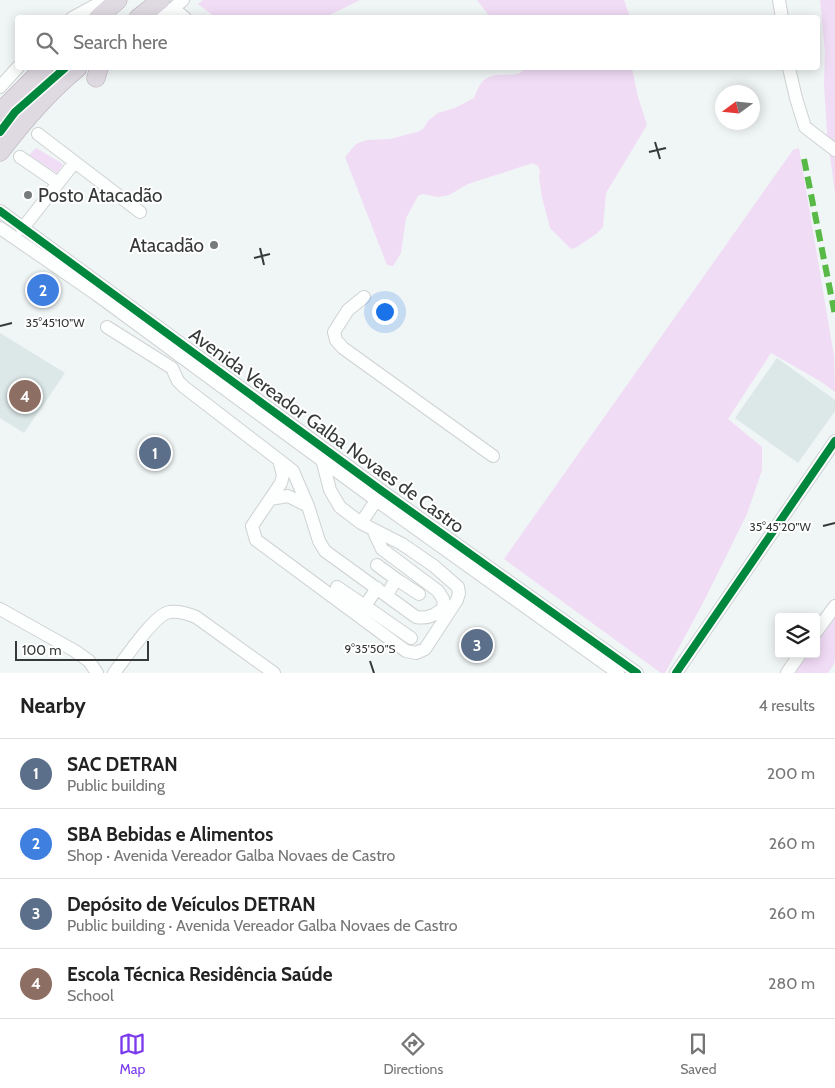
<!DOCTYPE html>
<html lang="en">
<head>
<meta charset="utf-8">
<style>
  :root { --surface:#fff; --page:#f6f6f6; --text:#222; --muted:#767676; --line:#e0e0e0; --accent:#7c3aed }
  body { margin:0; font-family:Cabin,sans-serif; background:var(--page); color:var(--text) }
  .controls { position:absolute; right:15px; bottom:15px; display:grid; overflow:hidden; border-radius:5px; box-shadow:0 2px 12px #0003 }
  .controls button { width:45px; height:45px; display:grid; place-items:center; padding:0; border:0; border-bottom:1px solid var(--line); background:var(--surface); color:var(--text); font:25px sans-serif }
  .compass { position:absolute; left:715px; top:85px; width:45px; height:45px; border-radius:50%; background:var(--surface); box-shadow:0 2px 12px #0003; rotate:255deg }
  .scale { position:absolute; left:15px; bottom:12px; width:134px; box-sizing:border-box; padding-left:5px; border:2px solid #373939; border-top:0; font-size:14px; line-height:18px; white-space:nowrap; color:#373939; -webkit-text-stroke:4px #fff; paint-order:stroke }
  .you { position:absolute; left:384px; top:311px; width:18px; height:18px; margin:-12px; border:4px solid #fff; border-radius:50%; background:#1a73e8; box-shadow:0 0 0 8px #1a73e833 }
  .badge { display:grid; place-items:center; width:32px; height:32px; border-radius:50%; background:var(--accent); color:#fff; font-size:16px; font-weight:700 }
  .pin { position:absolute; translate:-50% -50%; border:2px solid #fff; box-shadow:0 1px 5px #0006 }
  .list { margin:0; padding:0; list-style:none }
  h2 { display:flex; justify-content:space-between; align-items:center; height:65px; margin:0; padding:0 20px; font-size:21px }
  h2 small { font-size:16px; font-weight:400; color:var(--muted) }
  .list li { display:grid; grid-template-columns:32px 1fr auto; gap:15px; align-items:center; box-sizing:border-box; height:70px; padding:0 20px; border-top:1px solid var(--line) }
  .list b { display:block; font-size:19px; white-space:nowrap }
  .list p { margin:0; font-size:16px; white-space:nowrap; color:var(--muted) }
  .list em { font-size:16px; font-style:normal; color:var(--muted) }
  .icon { flex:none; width:28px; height:28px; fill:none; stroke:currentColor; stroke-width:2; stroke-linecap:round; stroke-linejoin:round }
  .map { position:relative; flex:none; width:835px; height:673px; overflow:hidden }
  .search { position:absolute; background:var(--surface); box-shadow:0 2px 12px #0003; left:15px; right:15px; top:15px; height:55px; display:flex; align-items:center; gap:12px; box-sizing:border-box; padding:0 18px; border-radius:5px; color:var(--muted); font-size:19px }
  .sheet { height:345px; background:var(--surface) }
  nav { display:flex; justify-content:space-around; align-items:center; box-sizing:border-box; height:70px; border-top:1px solid var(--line); background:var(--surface); font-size:14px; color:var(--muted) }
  nav a { display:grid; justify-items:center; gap:2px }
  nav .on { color:var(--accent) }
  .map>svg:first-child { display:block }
  .built { fill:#dce7e8 }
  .green { fill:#f1dcf6 }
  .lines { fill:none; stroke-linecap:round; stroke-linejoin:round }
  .minor-casing { stroke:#cfd2d3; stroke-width:14 }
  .highway-casing { stroke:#b3aeb6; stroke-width:19 }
  .minor { stroke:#fdfefe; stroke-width:12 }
  .highway { stroke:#dfd9e1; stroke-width:18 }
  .quiet { stroke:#58b947; stroke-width:6; stroke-dasharray:12 6; stroke-linecap:butt }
  .cycleway-casing { stroke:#fff; stroke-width:11 }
  .cycleway { stroke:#00873e; stroke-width:8 }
  .ticks { fill:none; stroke:#373939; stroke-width:2 }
  .poi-dot { fill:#787b7b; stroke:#fff; stroke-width:2 }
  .labels { text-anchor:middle; stroke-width:4; stroke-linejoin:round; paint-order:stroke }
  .poi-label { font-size:19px; fill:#373939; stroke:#fff; text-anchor:start }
  .street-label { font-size:19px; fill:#373939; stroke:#fff }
  .ticks-label { font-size:12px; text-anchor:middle; fill:#373939; stroke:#fff; stroke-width:4; stroke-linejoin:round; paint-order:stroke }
</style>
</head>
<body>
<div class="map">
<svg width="835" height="673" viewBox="0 0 835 673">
  <rect width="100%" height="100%" fill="#f0f5f5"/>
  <path class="built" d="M0 333 65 373 24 433 0 418Z
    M777 358 835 400V411L798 463 735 418Z"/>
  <path class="green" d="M203 0H360L324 18 215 17 198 4Z
    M477 0H624L630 17H490Z
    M820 0H835V193L827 134 824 84 825 52Z
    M524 68H632L638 97 647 125 606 193 603 227 596 234 577 247 571 249 550 228 542 197 539 177 540 171 538 166 533 163 468 184 449 195 438 197 423 194 418 196 406 218 401 253 393 266 387 265 345 157 356 144 367 140 390 139 417 132 423 129 429 120 438 113 455 108 474 98C476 93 478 88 481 83 495 67 518 82 524 68Z
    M36 148 63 164 57 173 29 155Z
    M799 148 834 356 835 392 820 381 771 353 728 419 762 447V470L747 514 703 603 665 673H661L504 559 793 150Z
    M835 611V662L828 673H794L806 654H816V639Z"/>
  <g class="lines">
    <g class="minor-casing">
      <path id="minor" d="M779 0 782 18
        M173 8 185 18
        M72 18 94 6 115 1
        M162 18 183 0
        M789 68 796 98 805 127 835 150
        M0 87 18 67
        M38 134 140 212
        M20 157 58 183
        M0 211 382 491 637 673
        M0 228 96 294 376 500 618 673
        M22 229 74 163
        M364 297 348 310 334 332 336 340 343 348 493 456
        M107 327 172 368 178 381 184 387 279 460 283 475 281 483 252 526 256 540 406 651 416 653 425 649 457 600 459 593 458 587 434 566 402 544 361 523 340 507 330 490 322 459
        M279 460 293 471 308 506 319 541 325 551 416 617C429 619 434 615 444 608L443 599 438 591 382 549 373 530
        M270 499 288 496 308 506
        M361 523 381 493
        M377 565 396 579 387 595
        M396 579 419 594
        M337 587 365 606
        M377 588 365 606 411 638
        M0 609 75 651 89 661 97 673
        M816 632 835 606
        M114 673C124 660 154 615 169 612 178 611 189 614 196 617L274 673
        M676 673 835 441
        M787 673 800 654"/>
    </g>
    <g class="highway-casing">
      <path id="highway" d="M98 18 118 0
        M138 18 161 0
        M96 78 99 68
        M0 112 44 68
        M0 152C23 122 48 92 78 68"/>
    </g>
    <use href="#minor" class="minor"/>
    <use href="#highway" class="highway"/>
    <path class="quiet" d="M804 159 835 315"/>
    <g class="cycleway-casing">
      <path id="cycleway" d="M0 132 15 112 65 68
        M0 211 382 491 637 673
        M676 673 835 441"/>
    </g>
    <use href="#cycleway" class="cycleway"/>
  </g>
  <path class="ticks" d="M655 142 660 159M649 152 666 148M260 248 264 265M254 258 270 254M0 326 12 323M823 526 835 523M370 661 374 673"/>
  <g class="poi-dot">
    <circle cx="28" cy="195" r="5"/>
    <circle cx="214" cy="245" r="5"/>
  </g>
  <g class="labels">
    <g class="poi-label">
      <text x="38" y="202">Posto Atacadão</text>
      <text x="204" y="252" text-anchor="end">Atacadão</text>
    </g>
    <g class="street-label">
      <text transform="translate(327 430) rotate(36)" y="7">Avenida Vereador Galba Novaes de Castro</text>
    </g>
  </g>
  <g class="ticks-label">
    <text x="55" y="327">35°45'10"W</text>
    <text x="780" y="531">35°45'20"W</text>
    <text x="370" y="653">9°35'50"S</text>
  </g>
</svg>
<div class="controls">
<button><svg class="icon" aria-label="layers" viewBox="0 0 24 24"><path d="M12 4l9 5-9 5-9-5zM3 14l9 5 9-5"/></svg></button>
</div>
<svg class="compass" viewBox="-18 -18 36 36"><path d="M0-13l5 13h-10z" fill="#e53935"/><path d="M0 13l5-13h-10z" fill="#767676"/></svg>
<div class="scale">100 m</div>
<div class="you"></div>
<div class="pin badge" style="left:155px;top:453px;background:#5c6f8a">1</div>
<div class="pin badge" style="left:43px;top:290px;background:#3f7fe0">2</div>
<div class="pin badge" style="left:477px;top:645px;background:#5c6f8a">3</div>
<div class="pin badge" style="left:25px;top:396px;background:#8d6e63">4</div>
<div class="search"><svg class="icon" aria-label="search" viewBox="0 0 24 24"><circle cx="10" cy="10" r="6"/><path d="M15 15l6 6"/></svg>Search here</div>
</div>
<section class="sheet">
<h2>Nearby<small>4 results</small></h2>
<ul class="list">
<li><span class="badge" style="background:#5c6f8a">1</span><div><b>SAC DETRAN</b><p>Public building</p></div><em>200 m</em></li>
<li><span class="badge" style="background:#3f7fe0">2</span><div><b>SBA Bebidas e Alimentos</b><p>Shop · Avenida Vereador Galba Novaes de Castro</p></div><em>260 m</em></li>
<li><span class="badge" style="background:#5c6f8a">3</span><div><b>Depósito de Veículos DETRAN</b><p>Public building · Avenida Vereador Galba Novaes de Castro</p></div><em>260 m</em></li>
<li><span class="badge" style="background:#8d6e63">4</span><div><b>Escola Técnica Residência Saúde</b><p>School</p></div><em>280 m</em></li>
</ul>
</section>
<nav>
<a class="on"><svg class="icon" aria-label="map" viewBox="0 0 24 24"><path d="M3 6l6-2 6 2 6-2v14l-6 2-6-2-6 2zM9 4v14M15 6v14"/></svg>Map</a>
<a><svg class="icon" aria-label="directions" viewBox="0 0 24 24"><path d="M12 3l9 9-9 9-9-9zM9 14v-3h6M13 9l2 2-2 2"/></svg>Directions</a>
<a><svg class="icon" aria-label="saved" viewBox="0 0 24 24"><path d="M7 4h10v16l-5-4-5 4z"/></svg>Saved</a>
</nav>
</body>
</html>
